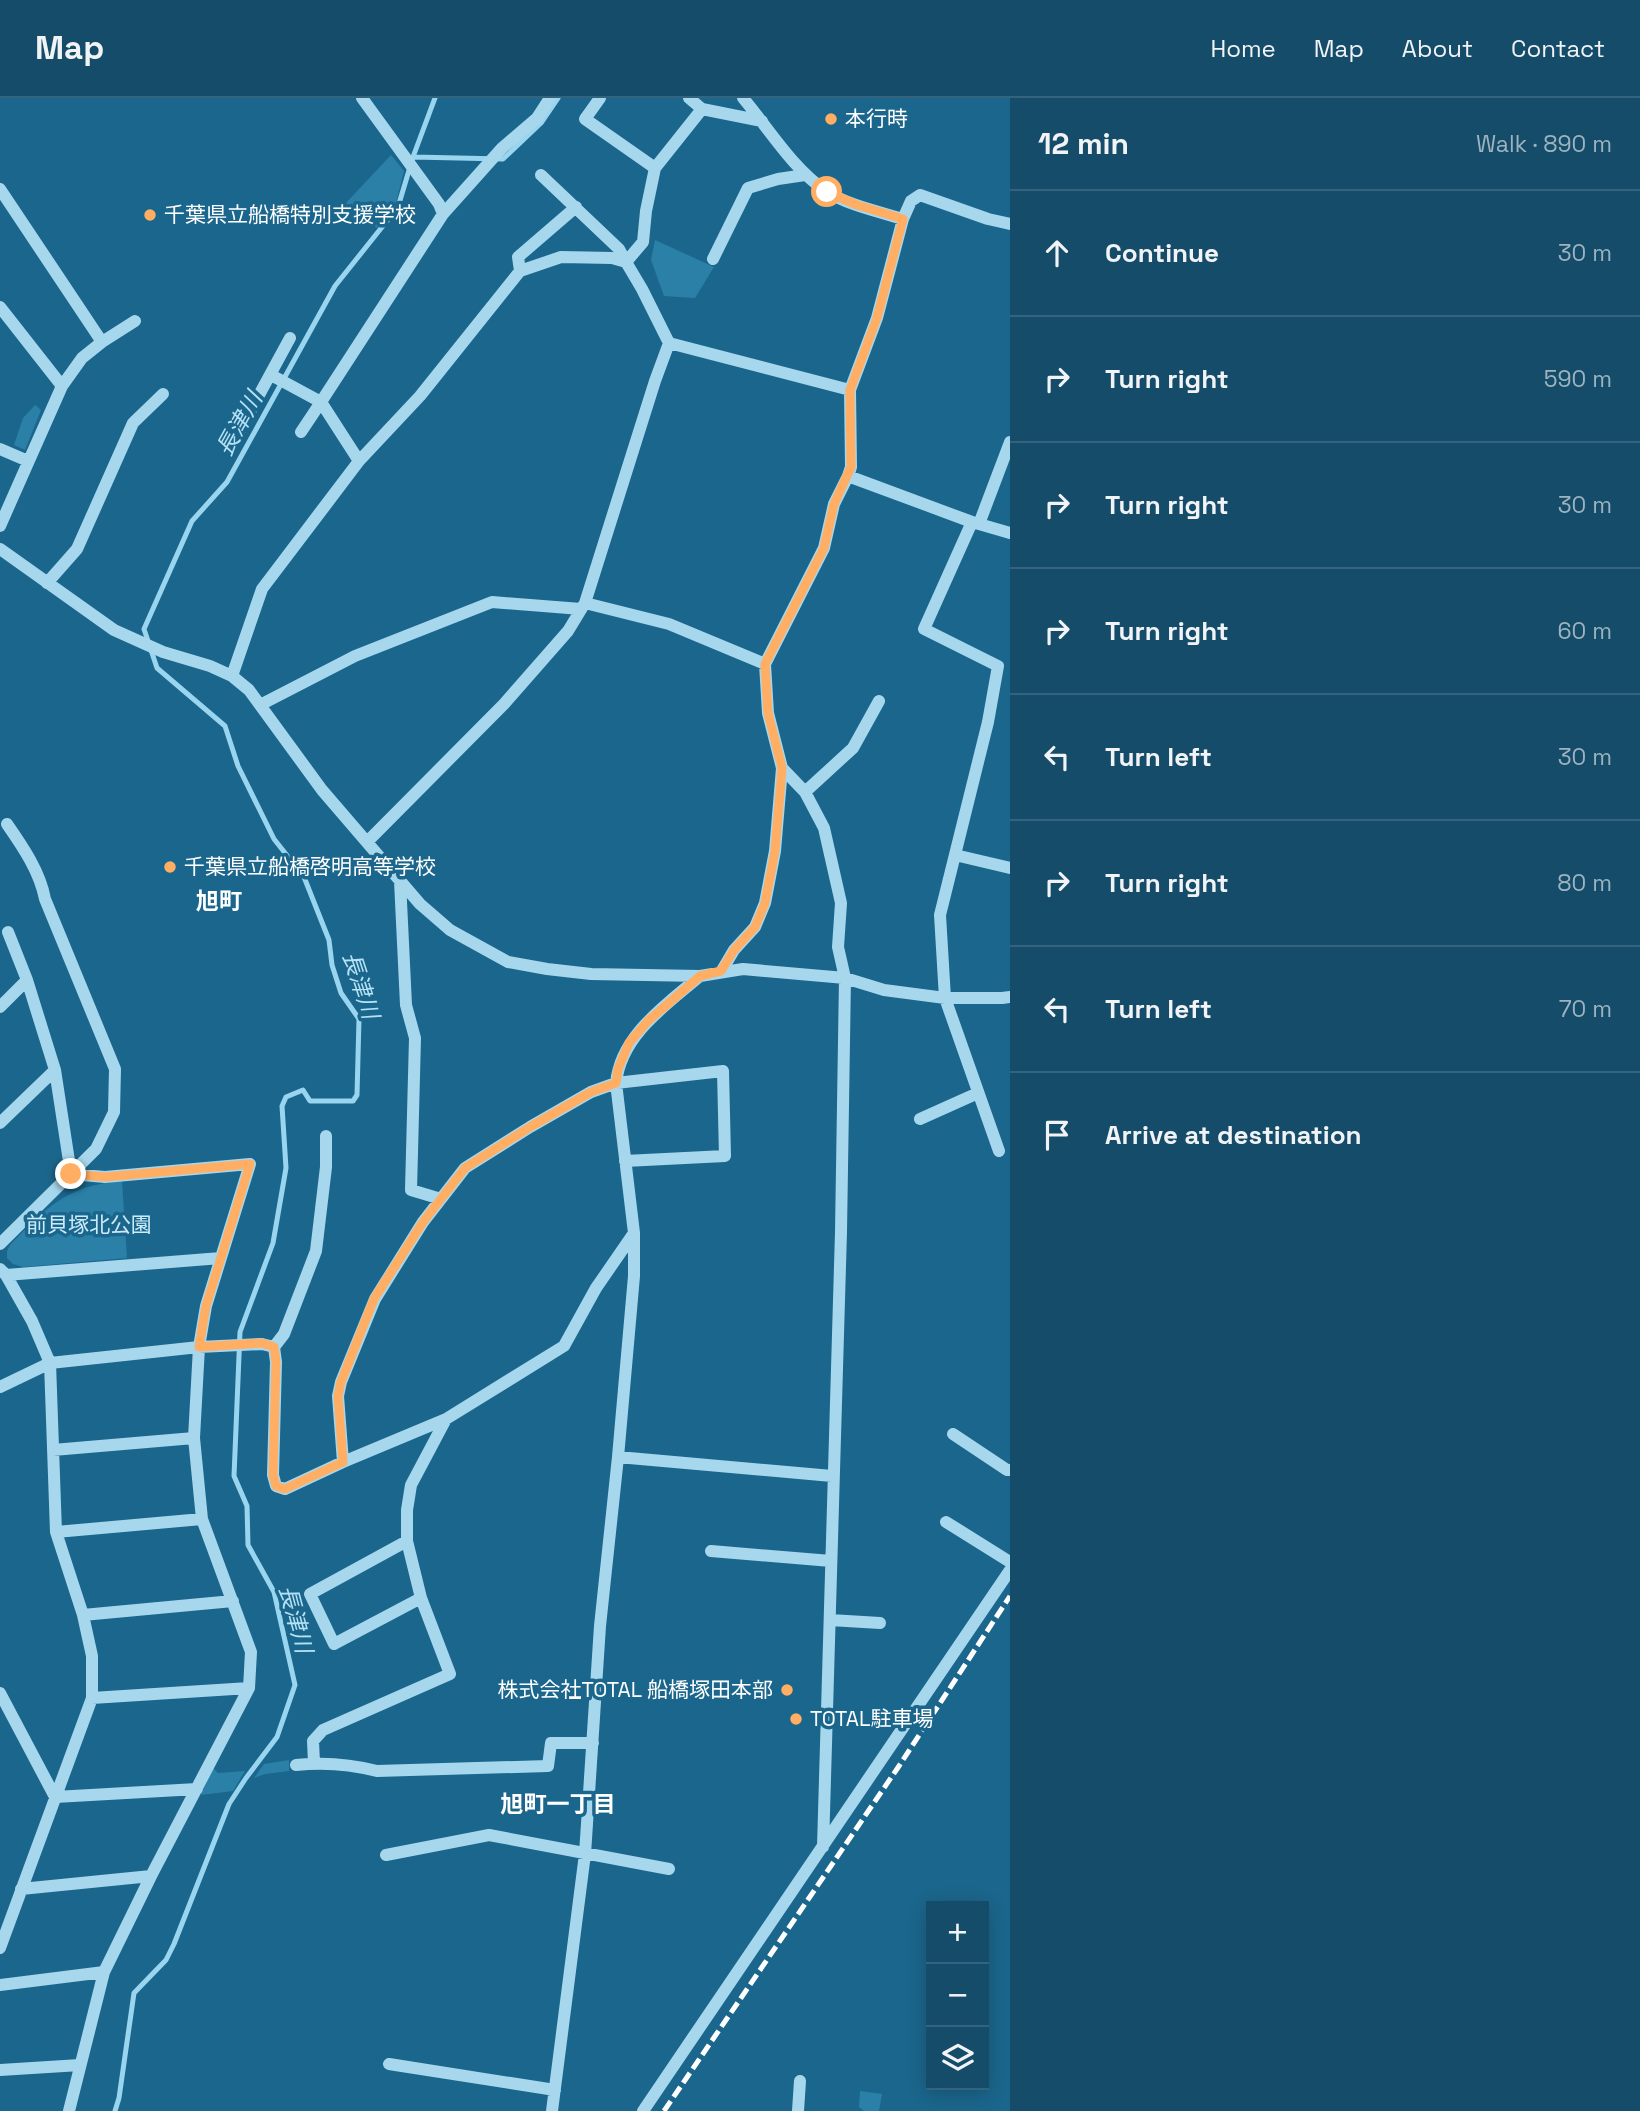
<!DOCTYPE html>
<html lang="en">
<head>
<meta charset="utf-8">
<style>
  :root { --surface:#144c69; --page:#1d536f; --text:#f1f3f6; --muted:#9db4c0; --line:#33637d }
  body { margin:0; font-family:"Space Grotesk","Noto Sans JP",sans-serif; background:var(--page); color:var(--text) }
  .controls { position:absolute; right:21px; bottom:21px; display:grid; overflow:hidden; border-radius:0px; box-shadow:0 4px 18px #0003 }
  .controls button { width:63px; height:63px; display:grid; place-items:center; padding:0; border:0; border-bottom:2px solid var(--line); background:var(--surface); color:var(--text); font:35px sans-serif }
  .stop { position:absolute; width:21px; height:21px; margin:-16px; border:5px solid #ffae63; border-radius:50%; background:#fff }
  .stop.end { background:#ffae63; border-color:#fff; box-shadow:0 2px 7px #0008 }
  .list { margin:0; padding:0; list-style:none }
  h2 { display:flex; justify-content:space-between; align-items:center; height:91px; margin:0; padding:0 28px; font-size:30px }
  h2 small { font-size:23px; font-weight:400; color:var(--muted) }
  .list li { display:grid; grid-template-columns:46px 1fr auto; gap:21px; align-items:center; box-sizing:border-box; height:126px; padding:0 28px; border-top:2px solid var(--line) }
  .list b { display:block; font-size:26px; white-space:nowrap }
  .list em { font-size:23px; font-style:normal; color:var(--muted) }
  .icon { flex:none; width:38px; height:38px; fill:none; stroke:currentColor; stroke-width:2; stroke-linecap:round; stroke-linejoin:round }
  .map { position:relative; flex:none; width:1010px; height:2013px; overflow:hidden }
  header { display:flex; align-items:center; gap:42px; box-sizing:border-box; height:98px; padding:0 35px; background:var(--surface); border-bottom:2px solid var(--line) }
  header strong { font-size:33px }
  nav { display:flex; gap:38px; margin-inline-start:auto; font-size:24px }
  main { display:flex }
  aside { flex:1; background:var(--surface) }
  .map>svg:first-child { display:block }
  .green { fill:#2b80a8 }
  .lines { fill:none; stroke-linecap:round; stroke-linejoin:round }
  .stream { stroke:#9ad5f0; stroke-width:5 }
  .minor { stroke:#a7d7ed; stroke-width:12 }
  .rail { stroke:#fff; stroke-width:5; stroke-dasharray:12 5; stroke-linecap:butt }
  .route { stroke:#ffae63; stroke-width:9 }
  .poi-dot { fill:#ffae63; stroke:#1b668c; stroke-width:2.5 }
  .labels { text-anchor:middle; stroke-width:7; stroke-linejoin:round; paint-order:stroke }
  .poi-label { font-size:21px; fill:#fff; stroke:#1b668c; text-anchor:start }
  .park-label { font-size:21px; fill:#ccebfa; stroke:#1b668c }
  .water-label { font-size:23px; font-style:italic; fill:#b6e2f6; stroke:#1b668c }
  .neighbourhood-label { font-size:23px; font-weight:bold; fill:#fff; stroke:#1b668c }
</style>
</head>
<body>
<header>
<strong>Map</strong>
<nav><a>Home</a><a>Map</a><a>About</a><a>Contact</a></nav>
</header>
<main>
<div class="map">
<svg width="1010" height="2013" viewBox="0 0 1010 2013">
  <rect width="100%" height="100%" fill="#1b668c"/>
  <path class="green" d="M391 57 404 73 395 109 377 130 344 107Z
    M655 142 714 169 695 200 664 198 651 162Z
    M35 307 41 312 25 352 14 347 23 320Z
    M122 1083 127 1160 23 1169 13 1166 7 1160V1153L10 1147C46 1110 67 1087 122 1083Z
    M289 1662V1673L265 1676 254 1680 264 1666Z
    M213 1670 218 1675 245 1673 233 1693 201 1697Z
    M860 1993 882 1996 879 2013H864L859 2009Z"/>
  <g class="lines">
    <path class="stream" d="M413 59 435 0
      M115 2013 119 2000 134 1895 166 1862 174 1846 229 1706 246 1680 277 1639 295 1587 274 1494 248 1447 247 1408 234 1378 240 1234 273 1145 286 1070 282 1008 286 999 303 992 310 1003H353L357 997 359 921 341 895 332 867 329 842 304 779 274 741 238 668 225 628 157 570 144 531 192 423 227 384 335 188 398 109 413 59 503 61 541 25 558 0"/>
    <path class="minor" d="M600 0 585 21 655 70
      M689 0 702 11
      M743 0C769 31 793 71 826 93 847 107 880 114 903 121
      M541 77 619 151 626 164 643 144 646 113 655 70 702 11 762 23
      M0 91 102 244
      M443 116 502 50 537 20 550 0
      M713 161 748 90 778 81 805 77
      M520 173 518 159 576 109
      M0 209 62 288
      M669 245 850 292
      M271 277 321 304 301 334
      M234 343 290 240
      M0 351 28 363
      M359 363 420 298 520 173 561 159 612 160 626 164 642 191 669 245 655 283 585 505 568 533 504 606 367 744
      M848 378 972 424 1010 435
      M972 424 924 531 998 568 988 624 940 817 945 900 999 1053
      M979 426 1010 344
      M0 428 62 288 82 260 102 244 135 223
      M0 451 114 532 163 554 210 568 232 578 249 592 322 692 420 806 450 832 508 864 547 871 591 876 700 878 743 871 845 880 884 892 945 900H1002L1010 899
      M47 485 77 451 133 325 163 296
      M585 505 669 526 765 566
      M232 578 262 491 359 363 321 304 443 116 439 106 362 0
      M260 607 355 558 492 504 581 511
      M782 670 805 694 824 730 841 805 838 849 845 880 841 1134 823 1749
      M805 694 853 650 879 603
      M955 757 1010 770
      M400 783 406 907 415 940 411 1092 441 1101
      M8 834 27 882 55 972 71 1076 105 1079 250 1066 206 1208 199 1249 194 1340 202 1421 251 1554 249 1590 151 1778 104 1874 69 2013
      M721 874 734 852 755 829 765 805 775 753 782 670 768 615 765 566 824 450 834 406 848 378 851 369 850 292 877 220 903 121 911 103 920 97 988 121 1010 126
      M0 909 27 882
      M920 1021 978 995
      M0 1025 55 972
      M0 1146 96 1051 114 1014 115 971 45 801C40 774 23 749 7 726
      M0 1171 6 1177 32 1223 50 1265 56 1434 83 1517 92 1558V1600L0 1850
      M6 1177 221 1160
      M274 1249 284 1236 316 1153 326 1069V1038
      M0 1289 50 1265 199 1249 262 1246 274 1249 276 1264 273 1377 276 1388 285 1391 343 1364 446 1321 564 1248 596 1190 634 1135
      M953 1336 1007 1372H1010
      M53 1352 194 1340
      M618 1359 832 1378
      M343 1364 338 1298 341 1284 375 1201 423 1124 465 1070 530 1029 591 994 616 985 723 973 725 1058 625 1063
      M946 1424 1010 1464
      M56 1434 202 1421
      M407 1443 310 1496 334 1546 421 1500
      M711 1453 831 1463
      M83 1517 233 1503
      M830 1522 880 1525
      M0 1595 55 1699 197 1691
      M92 1600 249 1590
      M314 1665 313 1643 323 1632 450 1576 421 1500 407 1443V1412L411 1387 446 1321
      M296 1667C323 1664 350 1666 377 1673L548 1668 551 1645H593
      M386 1757 489 1737 669 1771
      M21 1791 151 1778
      M0 1887 104 1874
      M389 1966 555 1992
      M0 1972 80 1967
      M552 2013 585 1756 600 1528 618 1359 634 1178V1135L616 985C621 937 665 908 700 878
      M643 2013 1010 1472
      M798 2013 800 1983"/>
    <path class="rail" d="M664 2013 899 1668 1010 1498"/>
  </g>
  <g class="lines">
    <path class="route" d="M71 1076 105 1079 250 1066 206 1208 199 1249 262 1245 274 1249 276 1264 273 1377 276 1388 285 1391 343 1364 338 1298 341 1284 374 1201 423 1124 465 1070 530 1029 591 994 616 985 618 971 629 945 648 923 700 878 721 873 734 852 755 829 765 805 775 753 782 670 768 615 765 566 824 450 834 406 851 369 850 292 877 220 903 121 857 107 827 94"/>
  </g>
  <g class="poi-dot">
    <circle cx="831" cy="21" r="7"/>
    <circle cx="150" cy="117" r="7"/>
    <circle cx="170" cy="769" r="7"/>
    <circle cx="787" cy="1592" r="7"/>
    <circle cx="796" cy="1621" r="7"/>
  </g>
  <g class="labels">
    <g class="poi-label">
      <text x="845" y="28">本行時</text>
      <text x="164" y="124">千葉県立船橋特別支援学校</text>
      <text x="184" y="776">千葉県立船橋啓明高等学校</text>
      <text x="773" y="1599" text-anchor="end">株式会社TOTAL 船橋塚田本部</text>
      <text x="810" y="1628">TOTAL駐車場</text>
    </g>
    <g class="park-label">
      <text x="89" y="1134">前貝塚北公園</text>
    </g>
    <g class="water-label">
      <text transform="translate(239 326) rotate(-61)" y="8">長津川</text>
      <text transform="translate(361 887) rotate(72)" y="8">長津川</text>
      <text transform="translate(296 1521) rotate(75)" y="8">長津川</text>
    </g>
    <g class="neighbourhood-label">
      <text x="219" y="811">旭町</text>
      <text x="558" y="1714">旭町一丁目</text>
    </g>
  </g>
</svg>
<div class="controls">
<button>+</button>
<button>−</button>
<button><svg class="icon" aria-label="layers" viewBox="0 0 24 24"><path d="M12 4l9 5-9 5-9-5zM3 14l9 5 9-5"/></svg></button>
</div>
<div class="stop" style="left:827px;top:94px"></div>
<div class="stop end" style="left:71px;top:1076px"></div>
</div>
<aside>
<h2>12 min<small>Walk · 890 m</small></h2>
<ul class="list">
<li><svg class="icon" aria-label="ahead" viewBox="0 0 24 24"><path d="M12 20V5M6 11l6-6 6 6"/></svg><div><b>Continue</b></div><em>30 m</em></li>
<li><svg class="icon" aria-label="right" viewBox="0 0 24 24"><path d="M7 20v-9h11M14 6l5 5-5 5"/></svg><div><b>Turn right</b></div><em>590 m</em></li>
<li><svg class="icon" aria-label="right" viewBox="0 0 24 24"><path d="M7 20v-9h11M14 6l5 5-5 5"/></svg><div><b>Turn right</b></div><em>30 m</em></li>
<li><svg class="icon" aria-label="right" viewBox="0 0 24 24"><path d="M7 20v-9h11M14 6l5 5-5 5"/></svg><div><b>Turn right</b></div><em>60 m</em></li>
<li><svg class="icon" aria-label="left" viewBox="0 0 24 24"><path d="M17 20v-9H6M10 6l-5 5 5 5"/></svg><div><b>Turn left</b></div><em>30 m</em></li>
<li><svg class="icon" aria-label="right" viewBox="0 0 24 24"><path d="M7 20v-9h11M14 6l5 5-5 5"/></svg><div><b>Turn right</b></div><em>80 m</em></li>
<li><svg class="icon" aria-label="left" viewBox="0 0 24 24"><path d="M17 20v-9H6M10 6l-5 5 5 5"/></svg><div><b>Turn left</b></div><em>70 m</em></li>
<li><svg class="icon" aria-label="arrive" viewBox="0 0 24 24"><path d="M6 21V4h12l-3 4 3 4H6"/></svg><div><b>Arrive at destination</b></div></li>
</ul>
</aside>
</main>
</body>
</html>
